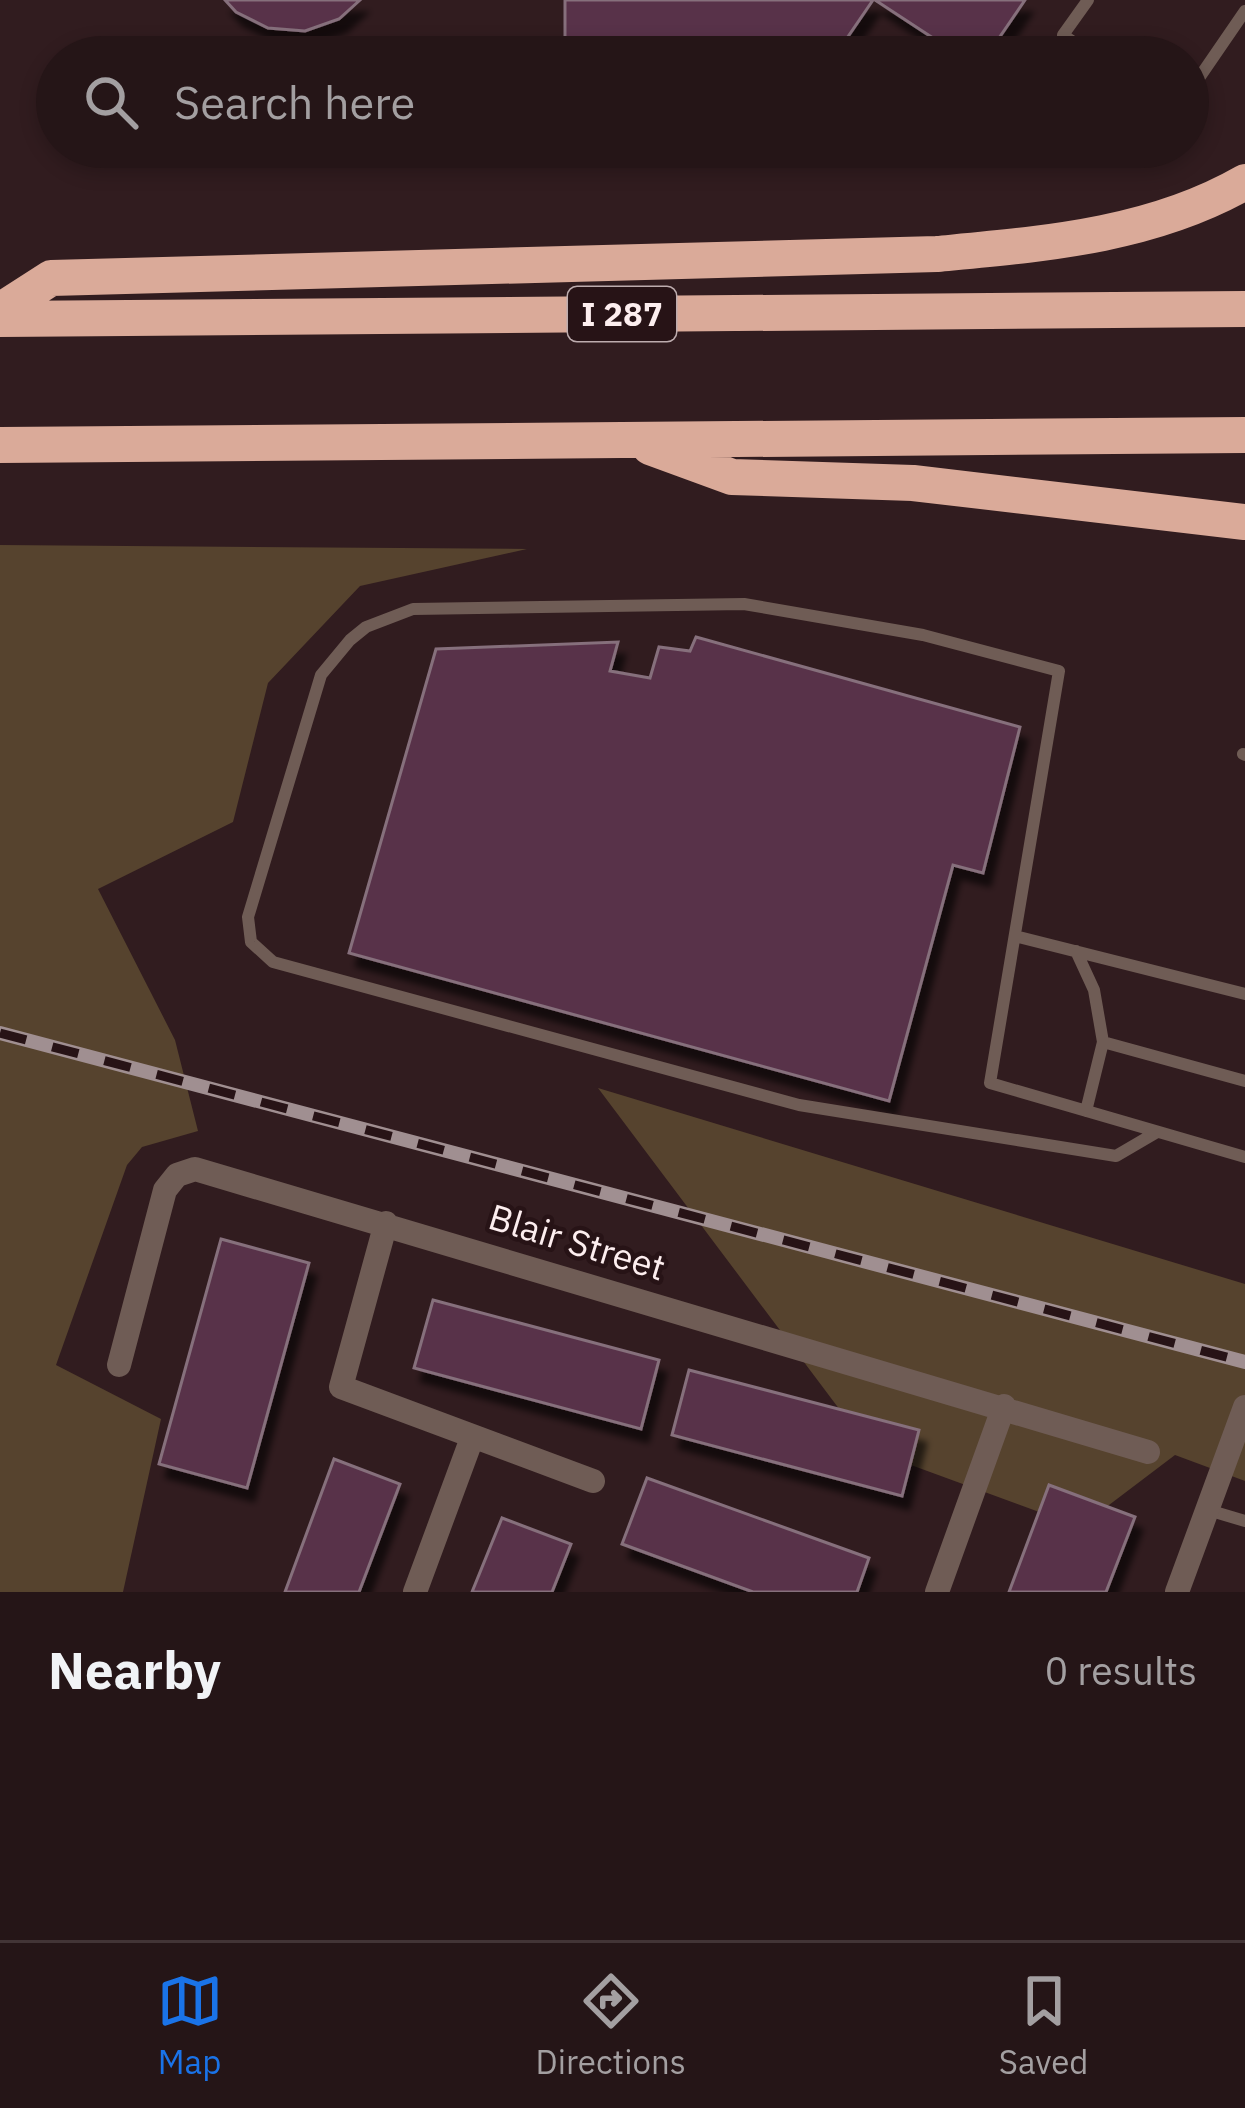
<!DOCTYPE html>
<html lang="en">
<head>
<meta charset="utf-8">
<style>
  :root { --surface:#251517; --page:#2d1e20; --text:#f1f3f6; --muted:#a39fa1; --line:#423436; --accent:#1a73e8 }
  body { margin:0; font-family:"IBM Plex Sans",sans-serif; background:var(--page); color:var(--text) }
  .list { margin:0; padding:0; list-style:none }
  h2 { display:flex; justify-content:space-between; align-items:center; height:156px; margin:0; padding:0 48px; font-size:51px }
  h2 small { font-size:39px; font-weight:400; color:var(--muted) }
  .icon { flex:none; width:66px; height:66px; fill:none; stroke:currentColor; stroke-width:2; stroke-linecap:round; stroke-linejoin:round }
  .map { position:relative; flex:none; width:1245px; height:1592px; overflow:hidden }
  .search { position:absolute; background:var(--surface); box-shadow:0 6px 18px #0003; left:36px; right:36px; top:36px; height:132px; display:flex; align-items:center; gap:30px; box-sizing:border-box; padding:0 42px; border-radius:66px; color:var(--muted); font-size:45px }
  .sheet { height:348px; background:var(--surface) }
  nav { display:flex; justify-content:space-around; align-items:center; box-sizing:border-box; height:168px; border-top:3px solid var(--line); background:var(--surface); font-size:33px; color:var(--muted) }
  nav a { display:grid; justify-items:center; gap:6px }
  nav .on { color:var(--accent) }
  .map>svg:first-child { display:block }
  .green { fill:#56432e }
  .building { fill:#583349; stroke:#866f7c; stroke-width:3; filter:url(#shadow) }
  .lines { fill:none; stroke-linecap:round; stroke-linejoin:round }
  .lane { stroke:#6f5c55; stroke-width:12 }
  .street { stroke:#6f5c55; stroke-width:24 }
  .highway { stroke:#daaa99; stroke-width:36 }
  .rail-casing { stroke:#a08f91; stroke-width:14 }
  .rail { stroke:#271316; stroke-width:9; stroke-dasharray:27; stroke-linecap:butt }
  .labels { text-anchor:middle; stroke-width:9; stroke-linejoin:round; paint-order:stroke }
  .shield { fill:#271316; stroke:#bdacae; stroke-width:3 }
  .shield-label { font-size:33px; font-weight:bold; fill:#fdeeef }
  .street-label { font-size:36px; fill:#fdeeef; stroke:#271316 }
</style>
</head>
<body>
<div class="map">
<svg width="1245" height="1592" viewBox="0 0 1245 1592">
  <defs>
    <filter id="shadow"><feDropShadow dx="7" dy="13" stdDeviation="3" flood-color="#0009"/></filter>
  </defs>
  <rect width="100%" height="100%" fill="#311c1f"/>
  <path class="green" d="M0 545 527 549 360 586 268 683 233 822 98 889 175 1040 198 1131 142 1147 127 1165 56 1365 161 1419 123 1592H0Z
    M598 1088 1245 1284V1481L1175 1455 1080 1527 870 1450Z"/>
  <path class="building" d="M225 0H360L339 19 305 31 268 28 236 12Z
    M565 0H873L834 57H565Z
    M875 0H1025L986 57H962Z
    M696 637 1020 727 983 873 953 865 889 1101 349 953 436 649 618 642 610 671 650 678 659 647 690 651Z
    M221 1239 309 1263 247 1488 159 1464Z
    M433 1300 659 1360 641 1429 414 1368Z
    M689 1370 919 1430 902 1496 672 1435Z
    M334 1459 400 1484 359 1592H285Z
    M647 1478 869 1558 857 1592H753L622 1544Z
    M1049 1485 1135 1517 1106 1592H1009Z
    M502 1518 571 1544 552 1592H472Z"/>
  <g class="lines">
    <path class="lane" d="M1088 0 1063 35 1095 57
      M1188 94 1245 11
      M1243 754 1245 755
      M1015 936 1245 994
      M1076 951 1094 990 1103 1042
      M1086 1111 1103 1042 1245 1081
      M1157 1132 1116 1156 799 1105 273 962 251 942 248 917 321 675 350 640 366 627 413 609 744 604 923 635 1059 671 990 1083 1245 1157
      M1208 1510 1245 1521"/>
    <path class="street" d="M386 1223 341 1387 593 1481
      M119 1365 165 1190 177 1175 195 1169 1148 1452
      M415 1592 472 1438
      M937 1592 1004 1406
      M1177 1592 1245 1407"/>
    <path class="highway" d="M0 311 51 278 937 254C1042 244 1151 236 1245 182
      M0 319 1245 309
      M0 445 1245 435
      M650 447 732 477 913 483 1245 522"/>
    <g class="rail-casing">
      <path id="rail" d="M0 1033 1245 1362"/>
    </g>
    <use href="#rail" class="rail"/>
  </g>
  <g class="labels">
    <rect class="shield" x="568" y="287" width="108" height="54" rx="9"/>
    <g class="shield-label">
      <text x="622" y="326">I 287</text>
    </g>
    <g class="street-label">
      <text transform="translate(577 1242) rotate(17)" y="13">Blair Street</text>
    </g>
  </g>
</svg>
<div class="search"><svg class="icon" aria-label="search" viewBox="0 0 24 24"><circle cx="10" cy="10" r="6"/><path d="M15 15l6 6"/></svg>Search here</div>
</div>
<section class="sheet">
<h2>Nearby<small>0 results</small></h2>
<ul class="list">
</ul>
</section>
<nav>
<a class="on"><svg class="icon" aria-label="map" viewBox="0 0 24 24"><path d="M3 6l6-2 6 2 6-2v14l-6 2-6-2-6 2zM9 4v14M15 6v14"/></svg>Map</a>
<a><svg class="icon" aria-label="directions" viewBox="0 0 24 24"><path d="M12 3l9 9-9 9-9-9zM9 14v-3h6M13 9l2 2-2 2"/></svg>Directions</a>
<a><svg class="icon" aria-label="saved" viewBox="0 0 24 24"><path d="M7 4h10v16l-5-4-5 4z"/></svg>Saved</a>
</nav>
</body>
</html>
